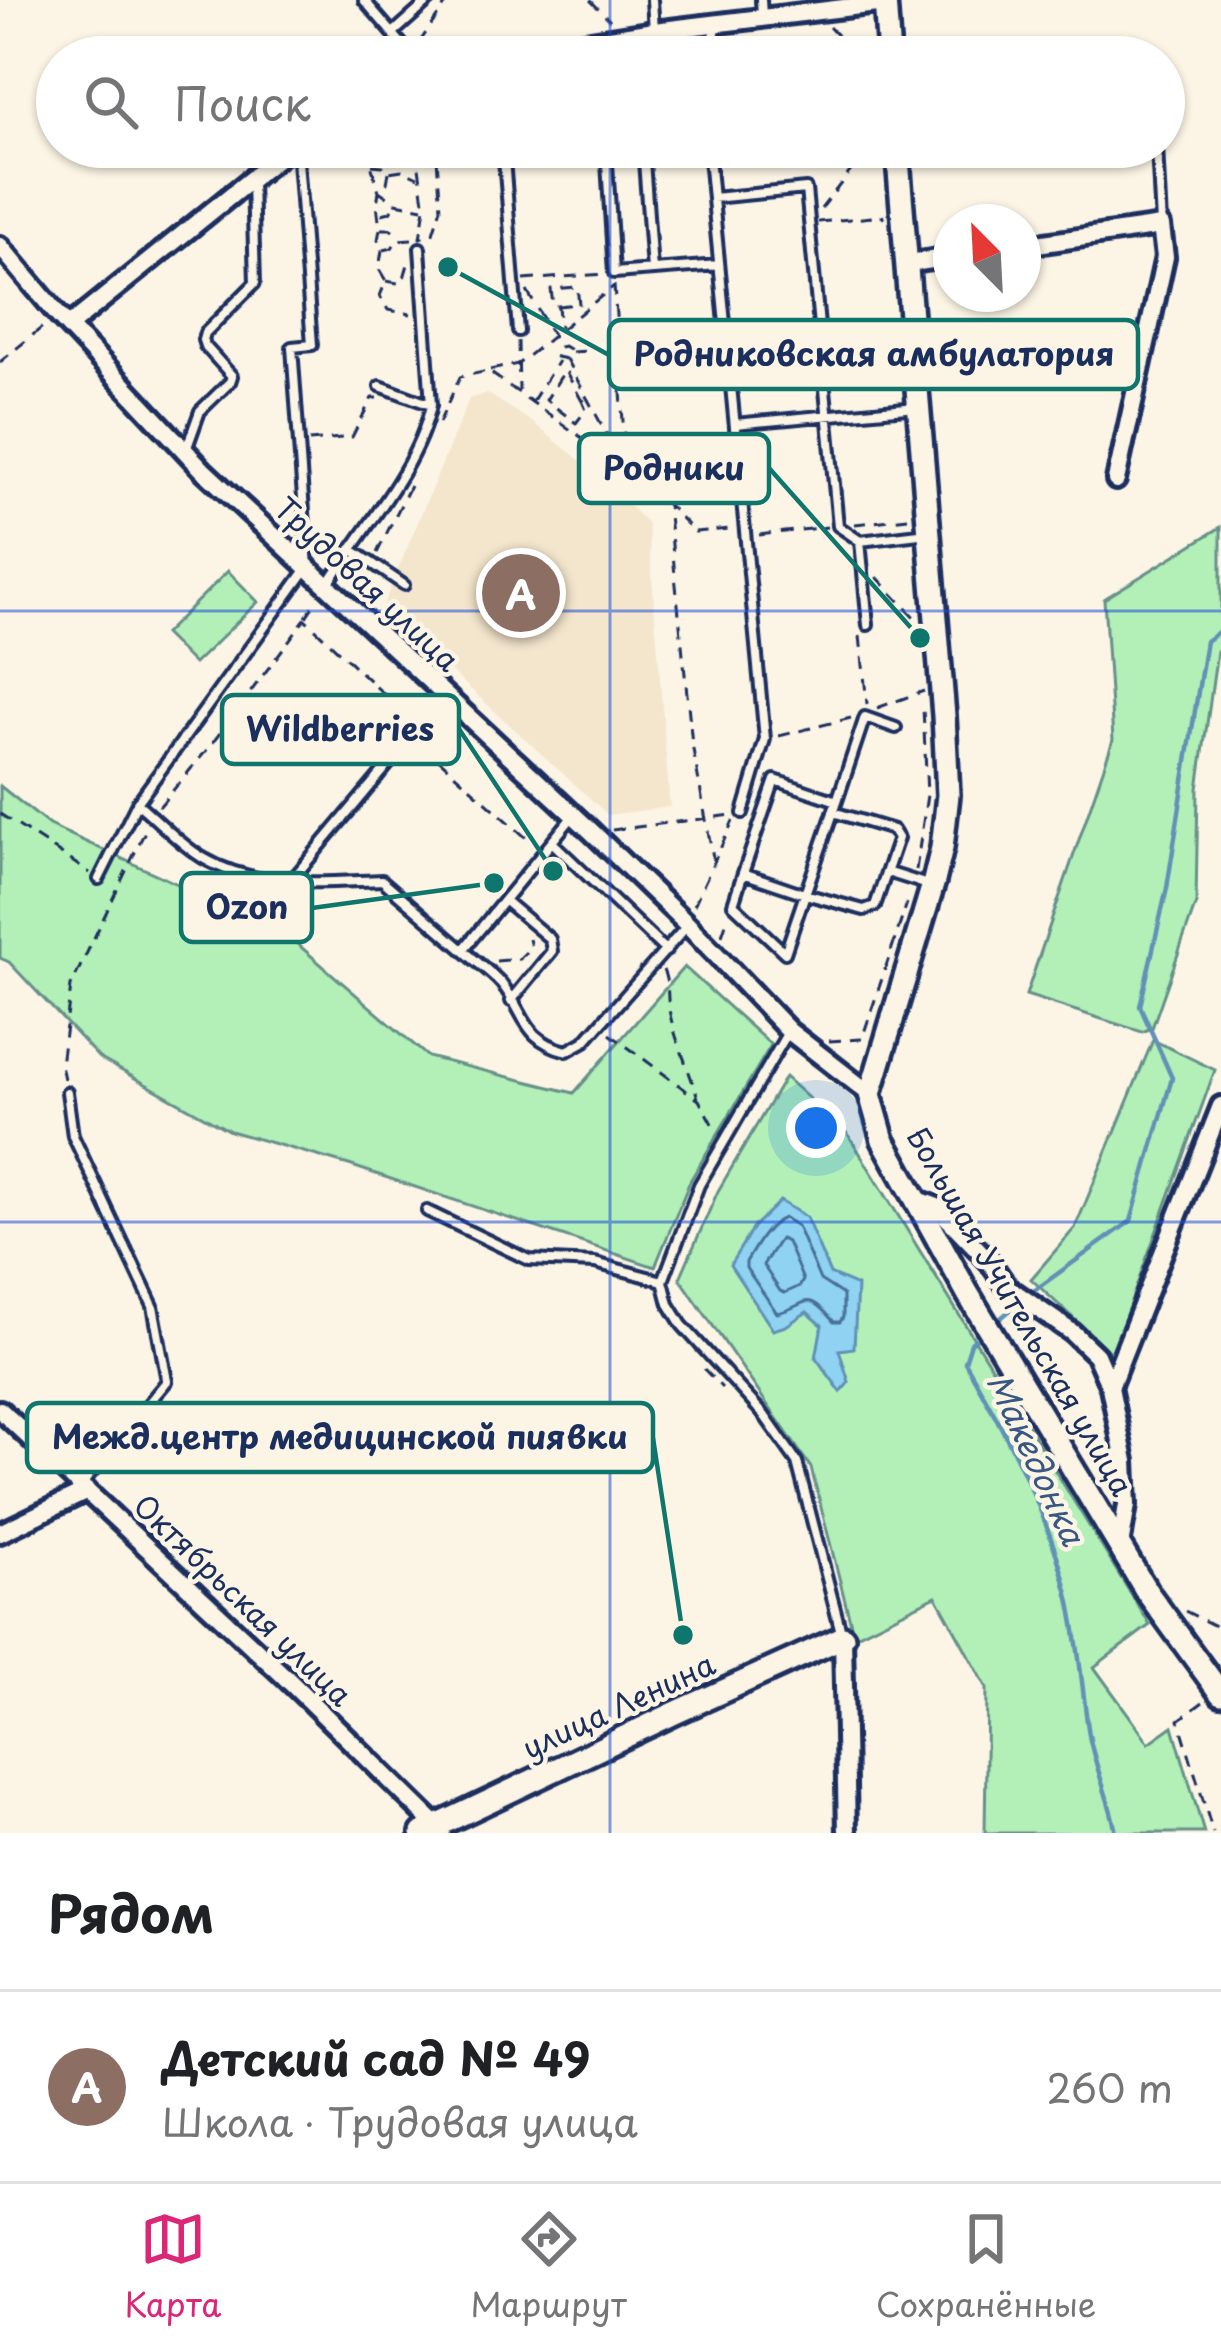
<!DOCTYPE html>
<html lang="ru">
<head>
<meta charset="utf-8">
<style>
  :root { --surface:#fff; --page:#f6f6f6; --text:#202124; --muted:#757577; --line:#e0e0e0; --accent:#db2777 }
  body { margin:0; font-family:"Playpen Sans",sans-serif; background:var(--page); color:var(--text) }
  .compass { position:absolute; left:933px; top:204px; width:108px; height:108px; border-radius:50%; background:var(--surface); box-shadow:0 3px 9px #0004; rotate:336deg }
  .you { position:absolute; left:816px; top:1128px; width:42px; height:42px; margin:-30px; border:9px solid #fff; border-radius:50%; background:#1a73e8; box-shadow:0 0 0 18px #1a73e833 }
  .badge { display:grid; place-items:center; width:78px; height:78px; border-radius:50%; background:var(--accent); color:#fff; font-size:39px; font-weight:700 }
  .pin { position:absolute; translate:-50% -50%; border:6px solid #fff; box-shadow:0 3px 12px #0006 }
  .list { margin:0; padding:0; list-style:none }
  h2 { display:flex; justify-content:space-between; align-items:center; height:156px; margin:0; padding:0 48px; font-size:51px }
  h2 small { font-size:39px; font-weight:400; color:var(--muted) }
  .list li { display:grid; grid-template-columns:78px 1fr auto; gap:36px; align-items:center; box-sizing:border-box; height:192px; padding:0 48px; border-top:3px solid var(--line) }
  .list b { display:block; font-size:45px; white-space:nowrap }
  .list p { margin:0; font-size:39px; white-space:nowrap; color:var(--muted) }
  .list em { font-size:39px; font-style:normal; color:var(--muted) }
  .icon { flex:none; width:66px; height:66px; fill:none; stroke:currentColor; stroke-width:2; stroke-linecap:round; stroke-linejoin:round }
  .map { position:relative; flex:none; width:1221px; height:1833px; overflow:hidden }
  .search { position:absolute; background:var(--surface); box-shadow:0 3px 9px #0004; left:36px; right:36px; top:36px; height:132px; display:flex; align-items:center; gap:30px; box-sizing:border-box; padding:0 42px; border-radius:66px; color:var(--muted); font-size:45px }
  .sheet { height:348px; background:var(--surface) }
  nav { display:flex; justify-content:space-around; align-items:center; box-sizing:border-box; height:168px; border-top:3px solid var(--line); background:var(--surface); font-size:33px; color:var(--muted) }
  nav a { display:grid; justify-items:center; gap:6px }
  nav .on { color:var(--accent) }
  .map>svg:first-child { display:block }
  .built { fill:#f4e6cd }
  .green { fill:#b2f0b7; stroke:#66908a; stroke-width:3 }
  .water { fill:#8fd2f1; stroke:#6191b6; stroke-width:3 }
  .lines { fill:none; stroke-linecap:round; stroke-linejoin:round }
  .shore { stroke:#497099; stroke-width:3 }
  .stream { stroke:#6191b6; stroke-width:4.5 }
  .lane-casing { stroke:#1b2f5e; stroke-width:16 }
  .street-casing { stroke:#1b2f5e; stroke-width:26 }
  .secondary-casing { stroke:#1b2f5e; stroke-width:30 }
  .path { stroke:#1b2f5e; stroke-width:3; stroke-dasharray:12 9; stroke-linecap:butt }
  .lane { stroke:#fcf5e5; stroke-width:8 }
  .street { stroke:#fcf5e5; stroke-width:16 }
  .secondary { stroke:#fcf5e5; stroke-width:21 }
  .grid { fill:none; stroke:#1d4ed8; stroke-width:3; stroke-opacity:0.55 }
  .labels { text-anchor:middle; stroke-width:9; stroke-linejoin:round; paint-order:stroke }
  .street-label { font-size:30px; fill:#1b2f5e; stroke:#fcf5e5 }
  .water-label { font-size:33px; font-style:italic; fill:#385883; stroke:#fcf5e5 }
  .leader { fill:none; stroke:#0f766e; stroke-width:4.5 }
  .callout-dot { fill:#0f766e; stroke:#fcf5e5; stroke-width:4.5 }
  .callout { fill:#fcf5e5; stroke:#0f766e; stroke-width:4.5 }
  .callout-label { font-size:33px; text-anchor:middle; font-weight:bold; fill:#1b2f5e }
</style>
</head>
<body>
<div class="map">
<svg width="1221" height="1833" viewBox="0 0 1221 1833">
  <rect width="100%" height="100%" fill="#fcf5e5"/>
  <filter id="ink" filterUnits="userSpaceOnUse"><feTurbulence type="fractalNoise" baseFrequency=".00833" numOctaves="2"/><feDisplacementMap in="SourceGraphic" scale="24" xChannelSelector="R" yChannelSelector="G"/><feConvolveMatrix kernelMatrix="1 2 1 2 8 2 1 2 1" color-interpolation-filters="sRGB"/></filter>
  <g filter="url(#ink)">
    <path class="built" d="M487 393 532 422 597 474 648 524 670 807 608 815 382 608 469 399Z"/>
    <path class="green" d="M1221 527V648L1217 651 1198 789 1196 903 1152 1028 1142 1032 1026 995 1113 740 1104 599Z
      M228 571 258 602 194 664 164 634Z
      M0 786 49 825 286 934 428 1057 574 1093 684 967 771 1045 690 1181 655 1267 349 1165 230 1131 99 1058 9 962 0 958Z
      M1153 1040 1215 1070 1112 1354 1031 1279 1075 1228Z
      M785 1077 848 1134 1150 1625 1094 1667 1149 1743 1173 1726 1204 1833H985L987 1688 936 1596 854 1636 811 1468 680 1278 718 1191Z"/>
    <path class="water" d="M780 1201 806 1217 830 1274 857 1286 854 1348 839 1350 849 1382 841 1392 816 1358 822 1325 807 1312 786 1326 773 1330 730 1265 754 1226Z"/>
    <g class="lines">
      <path class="shore" d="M784 1218 797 1226 820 1280 843 1295V1317L840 1322H834C804 1287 809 1306 777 1313L746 1268V1262C756 1246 766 1225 784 1218Z
        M780 1239 787 1242 803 1280 800 1286 785 1293 780 1291 763 1265Z"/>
      <path class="stream" d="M1028 1295 1131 1221 1172 1078 1140 1006 1167 888 1206 641 1221 630
        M996 1322 1019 1303
        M983 1333 971 1343 965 1362C1008 1436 1049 1515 1069 1598 1079 1643 1082 1690 1089 1735 1095 1768 1110 1799 1116 1833"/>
      <g class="lane-casing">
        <path id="lane" d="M364 0 413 57
          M652 0 654 30
          M761 0 762 16
          M393 33 430 0
          M627 57 646 34
          M709 57 717 24
          M297 147 312 345 292 347 308 567 137 803C158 820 179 844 203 858 257 890 323 882 382 880L463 950 573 816
          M503 147 518 331
          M606 147 614 273 719 265
          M643 147 652 270
          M708 147 765 739 743 813
          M1157 147 1161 224
          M713 198 806 189 838 526 860 541 928 533
          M380 386 431 405
          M735 424 917 407
          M186 450 200 411 230 382 232 376 205 346 203 340 205 333 255 283 252 182
          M860 541 868 625
          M351 549 404 585
          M328 584C362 530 418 468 431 405L420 248
          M775 780 837 801 805 894 743 873Z
          M837 801 865 717 896 728
          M553 843 666 951
          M887 872 931 886
          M743 873 733 904 785 953 805 894 864 910 875 906 898 838 893 830 833 812
          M99 879 137 803
          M290 882 445 697
          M505 901 550 939 552 951 511 1001
          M463 950C475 961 490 971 501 983 527 1014 521 1039 567 1051L585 1041 686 927
          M788 1032 699 1185 663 1281 669 1304 682 1325 764 1415 797 1462 842 1636
          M67 1092 73 1136 153 1306 167 1381 82 1484
          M427 1211 529 1260 595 1263 663 1281"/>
      </g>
      <g class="street-casing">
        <path id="street" d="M489 57 654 31 885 3
          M0 246 58 315 203 470 592 832 688 925 789 1031 870 1094
          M1023 246 1161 226 1165 257 1116 480
          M906 264 951 257
          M69 326 291 147
          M913 1198 937 1207 989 1261 1007 1287 1073 1333 1096 1355 1110 1387 1125 1461 1127 1505 1120 1546
          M1110 1387 1221 1106
          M0 1410 285 1677 442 1831
          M0 1533 87 1491
          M843 1637 847 1833"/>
      </g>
      <g class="secondary-casing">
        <path id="secondary" d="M885 0 889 57
          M897 147 944 716 948 795 942 848 934 881 870 1094 883 1140 968 1294 1147 1592 1221 1694
          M422 1833 677 1712 843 1637"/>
      </g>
      <path class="path" d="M590 0 610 20
        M829 27 854 53V57
        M419 43 445 5 451 0
        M368 147V155L379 191 377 204 380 229 378 240 382 250 379 269 386 281 380 296 388 310 411 314
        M416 147 425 208 420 238 433 233 441 208 436 147
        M372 165 383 166 389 172 402 170 418 177
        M389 172 387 183 379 191 396 203 423 208
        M821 209 860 159V147
        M382 214 390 212 396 203
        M818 222 883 216 884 219
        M382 229H391L397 238
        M384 250 392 248 397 240 412 239
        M524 280 604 274
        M386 281 398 283 404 278 409 261
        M614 285 626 467
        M527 291 558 345
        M558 306 579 304 577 287 551 289 553 306H558L560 328
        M518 341 519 391
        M572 352 588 351
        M566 359 556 357V351L559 347 564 346 569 349 566 359 625 468
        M0 362 45 325
        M490 370 518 364 614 286
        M582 401 565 370 546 400 576 423 586 410 582 401 586 399
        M532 402 558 361
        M439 423 460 377 488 371 626 469 668 505
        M309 441 352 437 372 398H377
        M855 524 908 518
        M759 535 827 527
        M377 553 410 486
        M877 577 915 618
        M306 617 317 600
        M860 636 867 704
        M877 708 924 691
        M779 736 851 718
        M423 745 532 843
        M159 807 211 745 305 619 412 721
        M0 814 90 873
        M612 830 733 815
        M714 863 692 744 668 505 695 532 732 529
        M916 870 927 795 923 707
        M694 905 733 821
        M722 935 728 917
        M496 961 519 959 531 947 529 939
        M663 970C669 983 667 996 669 1010 675 1040 689 1069 698 1098
        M610 1034 699 1100 716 1131
        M829 1041 862 1039 907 903
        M64 1079 61 1065 71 986 148 825
        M704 1369 722 1388
        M1185 1611 1221 1629
        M1203 1702 1179 1720 1213 1833"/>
      <use href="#lane" class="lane"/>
      <use href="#street" class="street"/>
      <use href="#secondary" class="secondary"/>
    </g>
  </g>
  <path class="grid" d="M610 0V57M610 147V1833M0 611H1221M0 1222H1221"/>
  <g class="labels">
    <g class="street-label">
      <text transform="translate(366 585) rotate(43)" y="10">Трудовая улица</text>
      <text transform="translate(1019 1312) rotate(60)" y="10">Большая Учительская улица</text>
      <text transform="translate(242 1601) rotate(44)" y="10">Октябрьская улица</text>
      <text transform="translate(619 1707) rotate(-25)" y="10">улица Ленина</text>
    </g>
    <g class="water-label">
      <text transform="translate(1036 1459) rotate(65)" y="12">Македонка</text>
    </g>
  </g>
  <path class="leader" d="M448 267L609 355M920 638L769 468M553 871L459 729M494 883L312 908M683 1635L653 1438"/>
  <g class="callout-dot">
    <circle cx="448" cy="267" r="12"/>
    <circle cx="920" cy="638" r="12"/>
    <circle cx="553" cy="871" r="12"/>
    <circle cx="494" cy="883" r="12"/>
    <circle cx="683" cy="1635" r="12"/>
  </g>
  <g class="callout">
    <rect x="609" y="320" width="529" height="69" rx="12"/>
    <rect x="579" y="434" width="190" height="69" rx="12"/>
    <rect x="222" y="695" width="237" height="69" rx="12"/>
    <rect x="181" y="873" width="131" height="69" rx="12"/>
    <rect x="27" y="1403" width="626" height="69" rx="12"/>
  </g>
  <g class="callout-label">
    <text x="874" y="366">Родниковская амбулатория</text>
    <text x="674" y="480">Родники</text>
    <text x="340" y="741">Wildberries</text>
    <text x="247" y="919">Ozon</text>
    <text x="340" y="1449">Межд.центр медицинской пиявки</text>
  </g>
</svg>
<svg class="compass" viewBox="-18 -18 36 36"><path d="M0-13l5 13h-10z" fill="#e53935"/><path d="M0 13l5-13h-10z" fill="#757577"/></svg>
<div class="you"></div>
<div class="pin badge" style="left:521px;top:593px;background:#8d6e63">A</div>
<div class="search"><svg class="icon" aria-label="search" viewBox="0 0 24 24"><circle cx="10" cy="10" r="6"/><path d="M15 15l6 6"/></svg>Поиск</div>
</div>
<section class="sheet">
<h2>Рядом<small></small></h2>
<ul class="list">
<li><span class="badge" style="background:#8d6e63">A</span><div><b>Детский сад № 49</b><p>Школа · Трудовая улица</p></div><em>260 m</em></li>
</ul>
</section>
<nav>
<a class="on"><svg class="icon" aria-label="map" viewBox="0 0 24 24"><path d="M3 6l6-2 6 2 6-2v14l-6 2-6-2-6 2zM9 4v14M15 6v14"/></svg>Карта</a>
<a><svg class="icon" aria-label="directions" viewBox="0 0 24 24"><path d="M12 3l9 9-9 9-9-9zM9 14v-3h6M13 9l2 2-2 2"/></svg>Маршрут</a>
<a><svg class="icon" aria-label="saved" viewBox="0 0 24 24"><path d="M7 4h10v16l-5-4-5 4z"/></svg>Сохранённые</a>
</nav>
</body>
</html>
